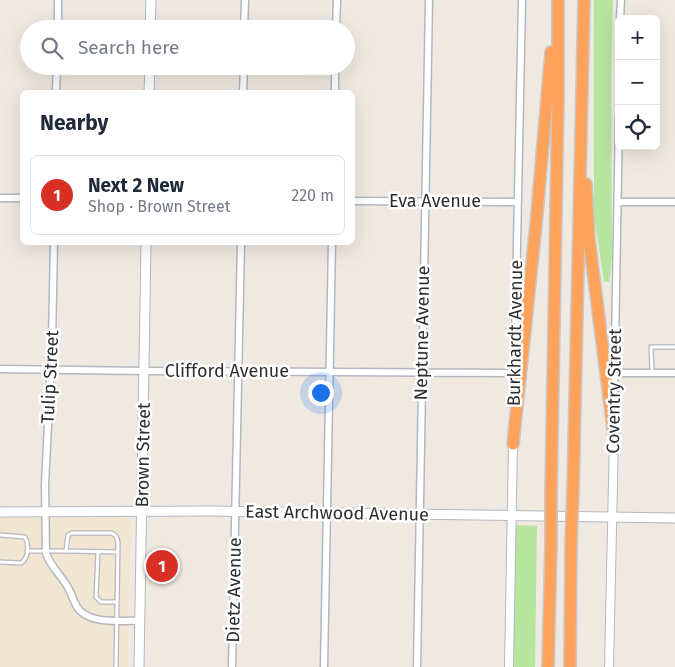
<!DOCTYPE html>
<html lang="en">
<head>
<meta charset="utf-8">
<style>
  :root { --surface:#fff; --page:#f2f2f3; --text:#1f2937; --muted:#747a83; --line:#e0e1e3; --accent:#d93025 }
  body { margin:0; font-family:"Fira Sans",sans-serif; background:var(--page); color:var(--text) }
  .controls { position:absolute; right:15px; top:15px; display:grid; overflow:hidden; border-radius:8px; box-shadow:0 5px 20px #0002 }
  .controls button { width:45px; height:45px; display:grid; place-items:center; padding:0; border:0; border-bottom:1px solid var(--line); background:var(--surface); color:var(--text); font:25px sans-serif }
  .you { position:absolute; left:320px; top:392px; width:18px; height:18px; margin:-12px; border:4px solid #fff; border-radius:50%; background:#1a73e8; box-shadow:0 0 0 8px #1a73e833 }
  .badge { display:grid; place-items:center; width:32px; height:32px; border-radius:50%; background:var(--accent); color:#fff; font-size:16px; font-weight:700 }
  .pin { position:absolute; translate:-50% -50%; border:2px solid #fff; box-shadow:0 1px 5px #0006 }
  .list { margin:0; padding:0; list-style:none }
  h2 { display:flex; justify-content:space-between; align-items:center; height:65px; margin:0; padding:0 20px; font-size:21px }
  h2 small { font-size:16px; font-weight:400; color:var(--muted) }
  .list li { display:grid; grid-template-columns:32px 1fr auto; gap:15px; align-items:center; box-sizing:border-box; height:80px; margin:0 10px 10px; padding:0 10px; border:1px solid var(--line); border-radius:8px }
  .list b { display:block; font-size:19px; white-space:nowrap }
  .list p { margin:0; font-size:16px; white-space:nowrap; color:var(--muted) }
  .list em { font-size:16px; font-style:normal; color:var(--muted) }
  .icon { flex:none; width:28px; height:28px; fill:none; stroke:currentColor; stroke-width:2; stroke-linecap:round; stroke-linejoin:round }
  .map { position:relative; flex:none; width:675px; height:667px; overflow:hidden }
  .search { position:absolute; background:var(--surface); box-shadow:0 5px 20px #0002; left:20px; top:20px; width:335px; height:55px; display:flex; align-items:center; gap:12px; box-sizing:border-box; padding:0 18px; border-radius:28px; color:var(--muted); font-size:19px }
  .panel { position:absolute; background:var(--surface); box-shadow:0 5px 20px #0002; left:20px; top:90px; width:335px; height:155px; border-radius:8px }
  .map>svg:first-child { display:block }
  .education { fill:#f0e6d1 }
  .green { fill:#b6e59e }
  .lines { fill:none; stroke-linecap:round; stroke-linejoin:round }
  .service-casing { stroke:#b4b7c1; stroke-width:5.5 }
  .minor-casing { stroke:#b4b7c1; stroke-width:9 }
  .tertiary-casing { stroke:#b4b7c1; stroke-width:10 }
  .secondary-casing { stroke:#b4b7c1; stroke-width:11 }
  .motorway-casing { stroke:#c9c9c9; stroke-width:14 }
  .service { stroke:#fff; stroke-width:3 }
  .minor { stroke:#fff; stroke-width:6 }
  .tertiary { stroke:#fff; stroke-width:8 }
  .secondary { stroke:#fff; stroke-width:9 }
  .motorway { stroke:#ffa35c; stroke-width:11 }
  .motorway-bridge-casing { stroke:#c9c9c9; stroke-width:14; stroke-linecap:butt }
  .motorway-bridge { stroke:#ffa35c; stroke-width:11 }
  .labels { text-anchor:middle; stroke-width:5; stroke-linejoin:round; paint-order:stroke }
  .street-label { font-size:18px; fill:#2e2e2e; stroke:#fff }
</style>
</head>
<body>
<div class="map">
<svg width="675" height="667" viewBox="0 0 675 667">
  <rect width="100%" height="100%" fill="#efe9e1"/>
  <path class="education" d="M0 518H131L127 667H0Z"/>
  <path class="green" d="M594 0H613L611 81 612 257 609 282 604 281 594 216Z
    M516 525 537 526 535 667H512Z"/>
  <g class="lines">
    <g class="service-casing">
      <path id="service" d="M652 372 651 347H675
        M0 535 25 537C29 544 29 558 21 563L0 562
        M27 551H66L68 535 72 533H112L116 536 118 542 116 667
        M66 551 117 552
        M98 552 96 597 101 602H116"/>
    </g>
    <g class="minor-casing">
      <path id="minor" d="M620 19 621 0
        M58 29V0
        M244 29 245 0
        M336 29 337 0
        M56 92 57 66
        M243 92 244 66
        M335 92V66
        M0 198H22
        M352 201 518 202
        M618 202H675
        M54 242 52 343 45 485 46 553C50 566 60 574 67 586 71 592 73 600 77 607 88 625 121 620 139 621
        M0 369 144 371 514 373
        M614 373H675
        M514 391 522 0
        M614 402 619 116
        M232 667 241 242
        M324 667 332 242
        M417 667 429 0"/>
    </g>
    <g class="tertiary-casing">
      <path id="tertiary" d="M509 667 513 444
        M609 667 614 436"/>
    </g>
    <g class="secondary-casing">
      <path id="secondary" d="M150 29 151 0
        M149 92 150 66
        M0 512 210 511 675 518
        M139 667 146 242"/>
    </g>
    <g class="motorway-casing">
      <path id="motorway" d="M586 184 589 239 614 436
        M513 444 536 225 551 52
        M573 491 584 0
        M551 493 558 98V0
        M548 667 551 544
        M570 667 571 543"/>
    </g>
    <use href="#service" class="service"/>
    <use href="#minor" class="minor"/>
    <use href="#tertiary" class="tertiary"/>
    <use href="#secondary" class="secondary"/>
    <use href="#motorway" class="motorway"/>
    <g class="motorway-bridge-casing">
      <path id="motorway-bridge" d="M571 543 573 491
        M551 544V493"/>
    </g>
    <use href="#motorway-bridge" class="motorway-bridge"/>
  </g>
  <g class="labels">
    <g class="street-label">
      <text x="435" y="207">Eva Avenue</text>
      <text transform="translate(422 333) rotate(-89)" y="6">Neptune Avenue</text>
      <text transform="translate(515 333) rotate(-89)" y="6">Burkhardt Avenue</text>
      <text x="227" y="377">Clifford Avenue</text>
      <text transform="translate(50 377) rotate(-87)" y="6">Tulip Street</text>
      <text transform="translate(614 391) rotate(-89)" y="6">Coventry Street</text>
      <text transform="translate(143 455) rotate(-89)" y="6">Brown Street</text>
      <text transform="translate(337 513) rotate(1)" y="6">East Archwood Avenue</text>
      <text transform="translate(234 590) rotate(-89)" y="6">Dietz Avenue</text>
    </g>
  </g>
</svg>
<div class="controls">
<button>+</button>
<button>−</button>
<button><svg class="icon" aria-label="locate" viewBox="0 0 24 24"><circle cx="12" cy="12" r="6"/><path d="M12 2v4M12 18v4M2 12h4M18 12h4"/></svg></button>
</div>
<div class="you"></div>
<div class="pin badge" style="left:162px;top:566px">1</div>
<div class="search"><svg class="icon" aria-label="search" viewBox="0 0 24 24"><circle cx="10" cy="10" r="6"/><path d="M15 15l6 6"/></svg>Search here</div>
<section class="panel">
<h2>Nearby<small></small></h2>
<ul class="list">
<li><span class="badge">1</span><div><b>Next 2 New</b><p>Shop · Brown Street</p></div><em>220 m</em></li>
</ul>
</section>
</div>
</body>
</html>
